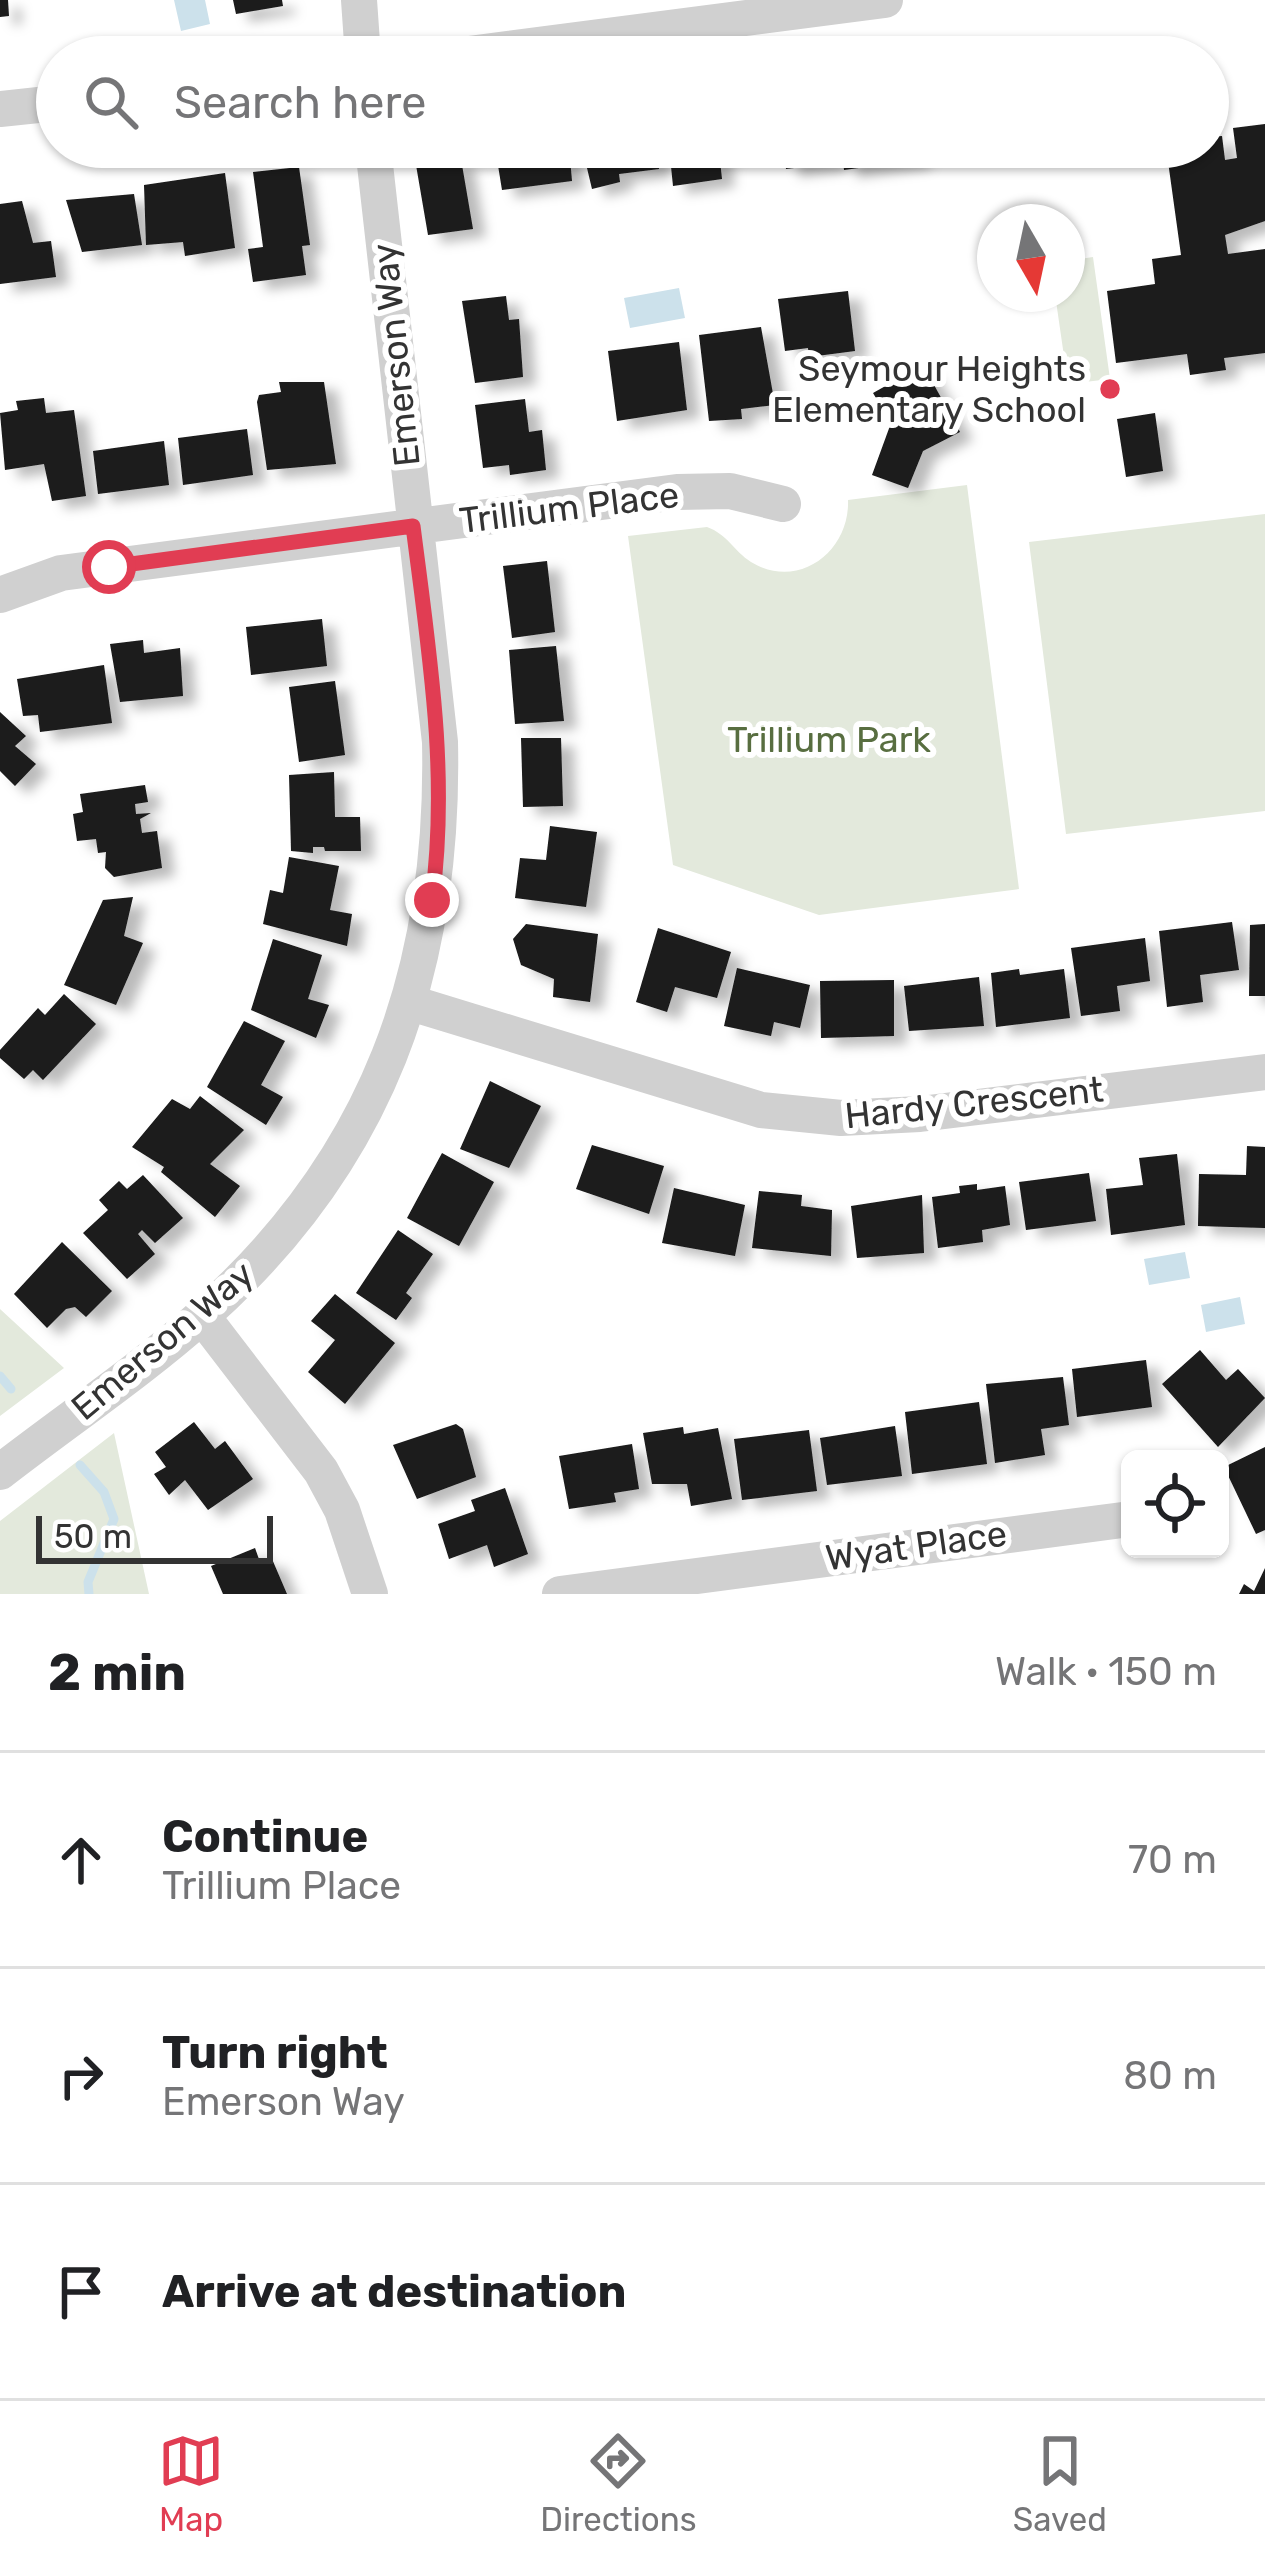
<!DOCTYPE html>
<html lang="en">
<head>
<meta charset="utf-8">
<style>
  :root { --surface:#fff; --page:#f6f6f6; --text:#202124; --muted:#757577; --line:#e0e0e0; --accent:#e13d53 }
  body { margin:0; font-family:Rubik,sans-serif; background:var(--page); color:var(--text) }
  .controls { position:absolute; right:36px; bottom:36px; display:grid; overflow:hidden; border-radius:18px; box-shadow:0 3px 9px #0004 }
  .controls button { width:108px; height:108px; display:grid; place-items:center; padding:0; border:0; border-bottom:3px solid var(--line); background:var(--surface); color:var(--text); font:60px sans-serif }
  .compass { position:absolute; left:977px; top:204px; width:108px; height:108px; border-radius:50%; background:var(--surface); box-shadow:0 3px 9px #0004; rotate:171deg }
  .scale { position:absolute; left:36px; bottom:30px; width:237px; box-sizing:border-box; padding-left:12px; border:6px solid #333; border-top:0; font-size:33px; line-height:42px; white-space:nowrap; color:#333; -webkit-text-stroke:9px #fff; paint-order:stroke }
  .stop { position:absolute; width:36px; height:36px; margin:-27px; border:9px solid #e13d53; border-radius:50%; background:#fff }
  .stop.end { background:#e13d53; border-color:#fff; box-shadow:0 3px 12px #0008 }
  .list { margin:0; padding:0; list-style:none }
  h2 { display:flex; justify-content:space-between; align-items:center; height:156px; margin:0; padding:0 48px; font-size:51px }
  h2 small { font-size:39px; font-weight:400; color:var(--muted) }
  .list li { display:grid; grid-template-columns:78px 1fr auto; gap:36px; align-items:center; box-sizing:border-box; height:216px; padding:0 48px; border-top:3px solid var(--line) }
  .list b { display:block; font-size:45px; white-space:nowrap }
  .list p { margin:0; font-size:39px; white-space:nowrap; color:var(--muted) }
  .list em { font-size:39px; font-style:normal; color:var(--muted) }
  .icon { flex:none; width:66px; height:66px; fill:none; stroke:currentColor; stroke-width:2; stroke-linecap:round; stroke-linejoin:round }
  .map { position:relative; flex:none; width:1265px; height:1594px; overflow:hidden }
  .search { position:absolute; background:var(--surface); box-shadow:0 3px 9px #0004; left:36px; right:36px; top:36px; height:132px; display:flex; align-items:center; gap:30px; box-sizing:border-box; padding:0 42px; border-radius:66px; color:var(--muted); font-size:45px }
  .sheet { height:804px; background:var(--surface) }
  nav { display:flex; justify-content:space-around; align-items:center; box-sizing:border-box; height:168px; border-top:3px solid var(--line); background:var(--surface); font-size:33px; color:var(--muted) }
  nav a { display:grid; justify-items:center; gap:6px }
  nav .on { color:var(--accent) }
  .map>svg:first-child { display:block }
  .green { fill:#e3e9dc }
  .water { fill:#cce1eb }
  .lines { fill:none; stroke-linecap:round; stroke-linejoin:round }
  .stream { stroke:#cce1eb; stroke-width:9 }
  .building { fill:#1a1a1a; filter:url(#shadow) }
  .minor { stroke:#d0d0d0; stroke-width:36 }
  .route { stroke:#e13d53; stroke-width:15 }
  .poi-dot { fill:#e13d53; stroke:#fff; stroke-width:4.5 }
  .labels { text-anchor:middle; stroke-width:12; stroke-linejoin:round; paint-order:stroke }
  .street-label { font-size:36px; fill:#333; stroke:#fff }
  .poi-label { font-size:36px; fill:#333; stroke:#fff; text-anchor:end }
  .park-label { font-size:36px; fill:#586e40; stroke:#fff }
</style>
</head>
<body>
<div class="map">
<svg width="1265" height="1594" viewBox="0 0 1265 1594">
  <defs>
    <filter id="shadow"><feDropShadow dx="13" dy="8" stdDeviation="6" flood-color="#0004"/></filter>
  </defs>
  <rect width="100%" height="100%" fill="#fff"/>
  <path class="green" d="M1093 257 1110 379 1068 384 1055 294H1067V261Z
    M967 485 1019 889 819 915 673 865 628 536 707 527C727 534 734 551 751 562 799 591 850 551 848 500Z
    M1265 514V811L1066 834 1029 542Z
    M0 1309 64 1368 0 1416Z
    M114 1433 149 1594H0V1521Z"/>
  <path class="water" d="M174 0H205L210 24 181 31Z
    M679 288 685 318 630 328 624 298Z
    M1185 1252 1190 1278 1149 1285 1144 1259Z
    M1240 1297 1245 1324 1206 1332 1201 1305Z"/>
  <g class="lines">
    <path class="stream" d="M0 1376 11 1389
      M80 1465 104 1492 114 1519 88 1582 89 1594"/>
  </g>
  <path class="building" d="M0 0H8L9 16 0 17Z
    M233 0H282L283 6 236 14Z
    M1265 124V221L1225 235 1228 254 1265 249V353L1224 358 1226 370 1190 375 1187 354 1116 363 1107 291 1155 284 1152 259 1181 255 1166 147H1208V137L1222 136 1225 160 1237 158 1233 128Z
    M495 147H569L572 181 502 190Z
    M582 147H656L659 169 619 174 620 182 592 189Z
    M669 147H732V150L719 151 722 179 673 186Z
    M783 147H833L835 163 786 169Z
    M841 147H917L918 160 844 170Z
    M461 159 473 229 428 235 416 165Z
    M299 167 310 245 302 246 306 275 253 282 248 249 263 247 253 172Z
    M225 173 235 248 185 256 183 242 146 245 144 185Z
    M134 194 142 245 82 252 66 200Z
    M22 201 33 243 51 241 56 277 0 284V204Z
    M848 291 855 351 809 357 808 348 785 351 778 299Z
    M506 296 509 320 519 319 523 377 475 383 462 301Z
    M761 327 775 405 741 409 742 419 709 421 699 335Z
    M679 342 687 410 617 421 608 351Z
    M923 365 960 432 923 451 908 488 872 475 891 423 873 393Z
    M279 382H324L336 464 267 470 257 402 259 395 281 392Z
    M44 398 46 413 74 410 86 496 52 501 44 464 5 470 0 413 18 410 16 401Z
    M525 399 529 432 542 430 546 470 510 475 509 465 483 468 475 405Z
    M1155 413 1163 471 1126 477 1117 419Z
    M247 429 253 475 183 485 178 438Z
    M164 441 169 485 98 494 93 451Z
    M547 561 555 632 512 638 503 566Z
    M322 619 327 666 251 675 246 627Z
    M143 640 144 653 180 648 183 696 120 702 110 644Z
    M556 646 564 721 515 724 509 650Z
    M104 665 112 723 40 732 38 715 23 716 17 679Z
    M335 681 345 755 299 762 289 687Z
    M0 712 26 736 15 746 36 764 15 786 0 771Z
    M521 738H561L563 806 523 807Z
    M334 772 335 817H360L361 851H325L324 847H313V853L291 851 289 775Z
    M145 785 148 802 135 804 136 814 151 813 140 819 142 833 157 831 162 868 114 877 105 868 106 852 98 853 96 839 77 841 73 814 83 812 80 794Z
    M550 826 597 832 586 907 515 898 520 858 546 860Z
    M289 857 339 866 330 910 352 914 347 946 263 924 270 890 283 893Z
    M133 897 124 936 143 943 116 1005 64 985 103 900Z
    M1232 922 1239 970 1200 975 1203 1002 1167 1007 1159 931Z
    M526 924 598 934 590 1002 553 997 554 979 521 965 513 939Z
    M1265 924V996H1249L1250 925Z
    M658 928 731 952 717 998 675 987 667 1012 636 1002Z
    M1145 938 1150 981 1117 986 1120 1011 1081 1016 1071 948Z
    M273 939 322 955 308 999 329 1005 316 1038 251 1010Z
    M737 968 810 985 800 1028 774 1022 771 1036 724 1026Z
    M1019 969 1020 975 1064 969 1070 1018 996 1027 991 973Z
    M979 977 984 1026 909 1031 904 986Z
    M894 980V1036L821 1038 820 981Z
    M64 994 96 1024 43 1080 33 1070 24 1079 0 1058V1050L38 1008 45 1015Z
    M244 1021 285 1041 261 1085 283 1097 266 1125 207 1087Z
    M490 1081 541 1106 509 1168 460 1149Z
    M200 1096 244 1130 210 1164 240 1186 215 1217 161 1172 164 1167 132 1147 172 1099 190 1109Z
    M592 1145 664 1166 649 1214 576 1189Z
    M1247 1146 1265 1147V1228L1198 1226 1199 1174 1246 1175Z
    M442 1153 494 1182 459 1246 407 1218Z
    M1177 1154 1185 1225 1111 1235 1106 1189 1143 1185 1139 1158Z
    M1089 1173 1096 1221 1026 1230 1019 1182Z
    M143 1175 183 1218 155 1243 142 1230 138 1234 155 1254 127 1279 83 1233 108 1210 99 1200 119 1181 127 1189Z
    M977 1184V1190L1005 1186 1010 1225 982 1230 983 1242 938 1248 932 1197 960 1193 959 1186Z
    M674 1188 745 1205 735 1256 662 1243Z
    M759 1191 802 1195 801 1206 832 1210 831 1256 752 1248Z
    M922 1195 924 1253 857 1258 851 1206Z
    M398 1230 433 1254 406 1293 412 1298 396 1320 356 1293Z
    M62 1242 112 1291 86 1317 75 1307 66 1309 47 1328 14 1294Z
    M335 1294 395 1343 345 1404 308 1372 335 1340 311 1321Z
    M1200 1350 1226 1380 1238 1369 1265 1398 1218 1447 1162 1384Z
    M1146 1360 1152 1407 1077 1417 1072 1369Z
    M1063 1377 1069 1425 1041 1429 1045 1455 995 1463 986 1384Z
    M979 1402 987 1464 912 1474 905 1412Z
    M194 1422 215 1449 225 1441 253 1479 208 1510 185 1480 169 1495 154 1474 166 1467 155 1452Z
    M456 1424 463 1429 476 1477 417 1499 393 1445Z
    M895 1426 902 1476 827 1485 820 1438Z
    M683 1427 684 1434 718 1428 732 1499 691 1506 687 1484H652L643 1433Z
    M809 1430 817 1491 742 1500 734 1439Z
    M632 1444 639 1489 614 1493 616 1502 569 1509 559 1456Z
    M1265 1447V1530L1256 1534 1224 1467Z
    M505 1488 528 1554 494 1567 487 1545 449 1559 438 1524 475 1511 471 1500Z
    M255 1548 260 1562 272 1559 287 1594H223L211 1566Z
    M1265 1568V1594H1239L1244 1584 1254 1591Z"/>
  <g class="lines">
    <path class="minor" d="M359 0 363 57
      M446 57 885 0
      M0 109 57 103
      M0 595 61 573 677 492 730 491 783 504
      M411 1003 761 1110 841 1118 920 1114 1265 1072
      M202 1316 321 1471 342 1510 370 1594
      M0 1472C67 1420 140 1371 203 1315 378 1160 445 971 440 742L373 147
      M560 1594 1130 1519"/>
  </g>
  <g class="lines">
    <path class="route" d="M109 567 413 526C429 652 449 774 432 900"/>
  </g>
  <circle class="poi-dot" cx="1110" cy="389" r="12"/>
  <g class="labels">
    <g class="street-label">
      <text transform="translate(395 355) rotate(-96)" y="13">Emerson Way</text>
      <text transform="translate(569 507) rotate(-7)" y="13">Trillium Place</text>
      <text transform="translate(974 1102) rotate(-6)" y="13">Hardy Crescent</text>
      <text transform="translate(162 1340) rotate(-40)" y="13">Emerson Way</text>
      <text transform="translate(916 1545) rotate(-8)" y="13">Wyat Place</text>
    </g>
    <g class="poi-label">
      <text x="1086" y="381">Seymour Heights<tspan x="1086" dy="41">Elementary School</tspan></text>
    </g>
    <g class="park-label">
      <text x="829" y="752">Trillium Park</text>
    </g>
  </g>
</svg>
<div class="controls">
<button><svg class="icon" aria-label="locate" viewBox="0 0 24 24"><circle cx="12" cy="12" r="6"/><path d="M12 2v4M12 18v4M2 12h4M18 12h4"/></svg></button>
</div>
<svg class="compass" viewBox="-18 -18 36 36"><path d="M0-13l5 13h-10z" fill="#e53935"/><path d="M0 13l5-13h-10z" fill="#757577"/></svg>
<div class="scale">50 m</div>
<div class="stop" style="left:109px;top:567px"></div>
<div class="stop end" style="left:432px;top:900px"></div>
<div class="search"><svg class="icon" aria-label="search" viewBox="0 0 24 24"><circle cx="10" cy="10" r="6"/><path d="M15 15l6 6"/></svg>Search here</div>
</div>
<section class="sheet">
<h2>2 min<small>Walk · 150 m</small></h2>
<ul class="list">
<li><svg class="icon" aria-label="ahead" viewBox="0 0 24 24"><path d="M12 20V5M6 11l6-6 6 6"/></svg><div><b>Continue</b><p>Trillium Place</p></div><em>70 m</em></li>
<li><svg class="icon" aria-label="right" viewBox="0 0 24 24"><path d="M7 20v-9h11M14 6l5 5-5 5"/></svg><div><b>Turn right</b><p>Emerson Way</p></div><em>80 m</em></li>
<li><svg class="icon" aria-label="arrive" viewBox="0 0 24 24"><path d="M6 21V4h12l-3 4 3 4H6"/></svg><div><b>Arrive at destination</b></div></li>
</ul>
</section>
<nav>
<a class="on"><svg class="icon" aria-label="map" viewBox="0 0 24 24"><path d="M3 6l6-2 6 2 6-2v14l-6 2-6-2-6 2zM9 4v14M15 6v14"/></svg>Map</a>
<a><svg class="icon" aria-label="directions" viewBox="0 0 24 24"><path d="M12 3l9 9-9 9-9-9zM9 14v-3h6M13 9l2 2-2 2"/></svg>Directions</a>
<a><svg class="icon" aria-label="saved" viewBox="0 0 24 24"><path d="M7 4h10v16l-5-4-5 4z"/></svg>Saved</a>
</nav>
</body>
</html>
